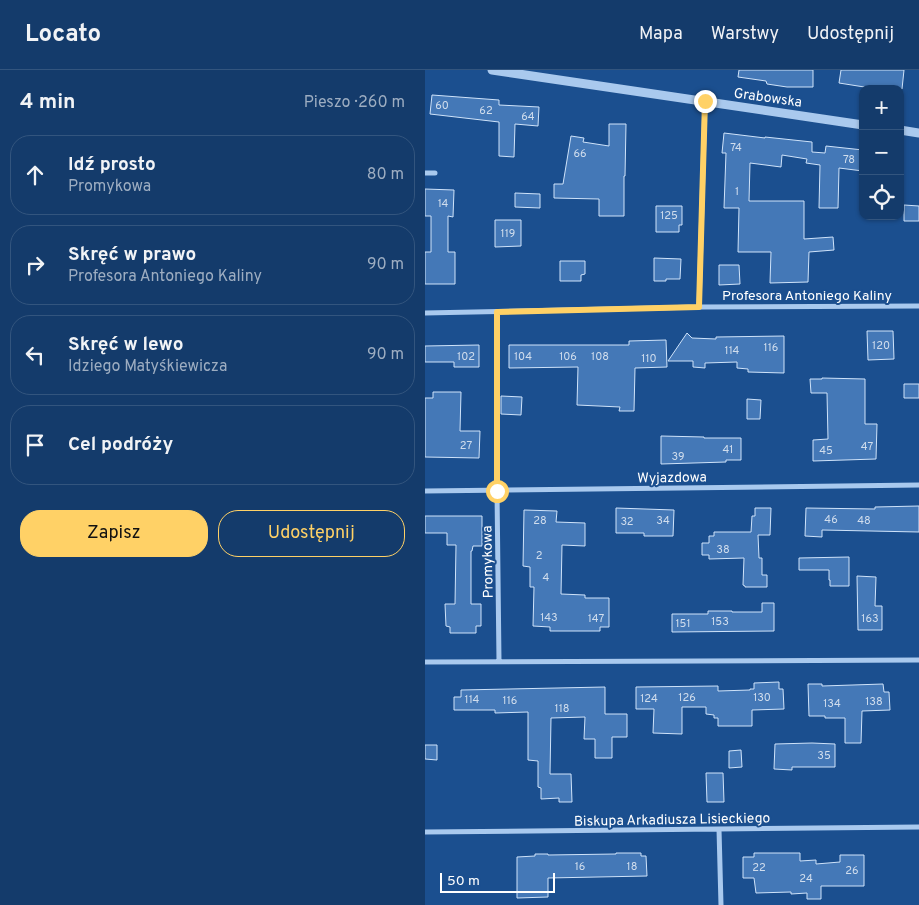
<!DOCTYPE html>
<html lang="pl">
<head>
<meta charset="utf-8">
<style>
  :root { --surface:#143b6b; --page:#214673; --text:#f1f3f6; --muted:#9dadc1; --line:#33557e; --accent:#ffd166 }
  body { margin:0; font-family:Overpass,sans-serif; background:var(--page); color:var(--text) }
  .controls { position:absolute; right:15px; top:15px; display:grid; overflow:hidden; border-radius:10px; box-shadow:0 1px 4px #0004 }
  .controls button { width:45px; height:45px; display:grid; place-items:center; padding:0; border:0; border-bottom:1px solid var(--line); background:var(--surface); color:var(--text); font:25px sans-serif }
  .scale { position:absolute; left:15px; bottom:12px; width:115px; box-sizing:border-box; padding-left:5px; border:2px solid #fff; border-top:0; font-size:14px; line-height:18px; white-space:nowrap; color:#fff; -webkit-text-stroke:4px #1b4f8f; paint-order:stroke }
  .stop { position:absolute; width:15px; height:15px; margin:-11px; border:4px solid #ffd166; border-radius:50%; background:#fff }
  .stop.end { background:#ffd166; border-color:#fff; box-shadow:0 1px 5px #0008 }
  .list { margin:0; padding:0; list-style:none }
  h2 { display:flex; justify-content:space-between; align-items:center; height:65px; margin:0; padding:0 20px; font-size:21px }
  h2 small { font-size:16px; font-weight:400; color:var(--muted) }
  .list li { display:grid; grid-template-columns:32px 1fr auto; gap:15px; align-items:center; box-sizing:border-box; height:80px; margin:0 10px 10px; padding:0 10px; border:1px solid var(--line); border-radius:20px }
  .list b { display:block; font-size:19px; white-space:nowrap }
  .list p { margin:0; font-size:16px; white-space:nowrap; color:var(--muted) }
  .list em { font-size:16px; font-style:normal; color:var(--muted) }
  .actions { display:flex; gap:10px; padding:15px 20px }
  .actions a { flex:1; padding:11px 0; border:1px solid var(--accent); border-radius:20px; text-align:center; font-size:18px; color:var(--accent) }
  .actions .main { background:var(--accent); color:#111 }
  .icon { flex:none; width:28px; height:28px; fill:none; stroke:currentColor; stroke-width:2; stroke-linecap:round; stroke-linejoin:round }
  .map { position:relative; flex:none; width:494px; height:835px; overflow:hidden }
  header { display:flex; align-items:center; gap:30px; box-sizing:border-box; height:70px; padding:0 25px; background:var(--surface); border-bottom:1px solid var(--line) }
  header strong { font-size:24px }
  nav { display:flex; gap:28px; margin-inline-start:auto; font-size:18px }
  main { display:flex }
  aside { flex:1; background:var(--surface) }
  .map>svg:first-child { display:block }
  .building { fill:#4478b7; stroke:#cfe3fa }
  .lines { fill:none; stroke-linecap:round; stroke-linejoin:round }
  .path { stroke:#a9c9ee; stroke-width:2.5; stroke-dasharray:2.5 4; stroke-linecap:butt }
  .minor { stroke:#a9c9ee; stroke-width:5 }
  .tertiary { stroke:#a9c9ee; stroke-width:9 }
  .route { stroke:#ffd166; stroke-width:6 }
  .labels { text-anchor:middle; stroke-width:4; stroke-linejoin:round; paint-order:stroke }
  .number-label { font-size:11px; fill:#d0dded }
  .street-label { font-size:14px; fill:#fff; stroke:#1b4f8f }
</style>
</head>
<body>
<header>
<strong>Locato</strong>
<nav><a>Mapa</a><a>Warstwy</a><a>Udostępnij</a></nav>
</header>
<main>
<aside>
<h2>4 min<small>Pieszo · 260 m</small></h2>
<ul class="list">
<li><svg class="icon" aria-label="ahead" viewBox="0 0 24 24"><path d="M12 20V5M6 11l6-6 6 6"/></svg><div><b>Idź prosto</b><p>Promykowa</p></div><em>80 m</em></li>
<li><svg class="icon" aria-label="right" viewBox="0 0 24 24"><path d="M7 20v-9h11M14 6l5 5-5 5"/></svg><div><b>Skręć w prawo</b><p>Profesora Antoniego Kaliny</p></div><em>90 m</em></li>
<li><svg class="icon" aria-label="left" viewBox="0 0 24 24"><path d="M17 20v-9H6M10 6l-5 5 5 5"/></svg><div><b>Skręć w lewo</b><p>Idziego Matyśkiewicza</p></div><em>90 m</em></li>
<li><svg class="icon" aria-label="arrive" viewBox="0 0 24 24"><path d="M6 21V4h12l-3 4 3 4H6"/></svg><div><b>Cel podróży</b></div></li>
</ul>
<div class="actions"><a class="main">Zapisz</a><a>Udostępnij</a></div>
</aside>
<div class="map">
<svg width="494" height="835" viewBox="0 0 494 835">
  <rect width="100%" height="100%" fill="#1b4f8f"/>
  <path class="building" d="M314 0H388V17H362L342 14 341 11 313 7Z
    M416 0H479L477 19H452L414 13Z
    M7 25 74 30V35L114 37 113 56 90 54 89 87 74 86V52L5 44Z
    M184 54H201L200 106H199V146H174V129L129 128V114H138L146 66 159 68 158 72 184 76Z
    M299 63 340 68V67L387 72V82L400 83 401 76 438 80V101L414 98 413 138H394L395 95 381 93 382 89 357 85 356 97 325 93 324 131H379V169L408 167 409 180 384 182 383 212 345 213 346 182H313L314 138H299L301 83H297Z
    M0 119 29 120 28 147 23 146V182H30V214H0V182H6V146H0Z
    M90 123 115 124V138L90 137Z
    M479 135 494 136V151H479Z
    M231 136H257V155H254V162H231Z
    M70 150H96V176L70 177Z
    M229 188 256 189 255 209H241V211H229Z
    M135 191H160V204L156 205V211H135Z
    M294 195H314L315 214 294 215Z
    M442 261H468L469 289 443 290Z
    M262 263 267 268 291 269V267L359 266V303L323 302V299L312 298V292L280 293V298L268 297V291H243Z
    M241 270 242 297 210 298 209 341H194L195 337 152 335 153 297 84 298V275H204V271Z
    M54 275V297H29V292H0V276Z
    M397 308 440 309V354H452L451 389 388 391V370L403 369 402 323H386L385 309H397Z
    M479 314H494V328H479Z
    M8 322H36L35 361H55L54 388 0 387V328H8Z
    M76 326 97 327 96 345 76 344Z
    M322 329 336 330 335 349H322Z
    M236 366 279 367V368H316V390H301V392L236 394Z
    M494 436V462L397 460V467L380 466 381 438 450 439V437Z
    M191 438 249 440 248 466H219V463H191Z
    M330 438H346L345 465H333L334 488H337V505H342V517H320V516L318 515 319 488 284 489V485H277V473H284V466H289V462H326L327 446H330Z
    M99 440 132 441 131 452 160 453V476L137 475 136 524 160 525V528H184V557H175V561H125V557L108 556 109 517H105V497L98 496Z
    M0 446H57V476H48L47 481H46V534H56V556H51V563H25V557L21 556 20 534H30L31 475H22V463H0Z
    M424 487V516H405V510H404V500H374V488Z
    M432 506 451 507 450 536H457V560H433Z
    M337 533H349V561L247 562V544H283V541H307V542H337Z
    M354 612V619H358L359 639 327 640V656H293V648H289V645L281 644V637H257V664L228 663 229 639H211V617L293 616V621L325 620V619H329V613Z
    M383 614H397V616L458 614 459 622H464L465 640 437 641 436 673H420V648H400V646H384Z
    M180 617V644H202V667H187V688H170V669H159L160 647 126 648 125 704H146L147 732H134V728L116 729V718L113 717V691L103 690V642L70 643V640H29V627H36V620Z
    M387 673 410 674V697H367V700L349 699 350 674Z
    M0 675H12V690L0 689Z
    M316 680 317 697 304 698V681Z
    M281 703H298L299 732H282Z
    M191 783H216V786H221L222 806 123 808V827L92 828V787L110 786V784H123V785L191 784Z
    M329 783H375V791L391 790V794L415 792V785H439V816H396V829H382V823L366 824V822L331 823 329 808H318V787H329Z"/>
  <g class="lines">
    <path class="path" d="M72 251V410"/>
    <path class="minor" d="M0 103H10
      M274 237 280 31
      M0 243 274 237 494 236
      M0 421 494 415
      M72 421 74 591
      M0 592 494 590
      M294 759 296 835
      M0 762 494 757"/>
    <path class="tertiary" d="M67 0 438 55
      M475 60 494 63"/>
  </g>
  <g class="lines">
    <path class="route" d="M72 421V242L274 237 280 31"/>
  </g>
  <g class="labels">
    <g class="number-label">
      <text x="17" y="39">60</text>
      <text x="61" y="44">62</text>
      <text x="103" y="50">64</text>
      <text x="311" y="81">74</text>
      <text x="155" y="87">66</text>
      <text x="424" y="93">78</text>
      <text x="312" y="125">1</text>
      <text x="18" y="137">14</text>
      <text x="244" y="149">125</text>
      <text x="83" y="167">119</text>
      <text x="456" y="279">120</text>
      <text x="346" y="281">116</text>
      <text x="307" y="284">114</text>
      <text x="41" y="290">102</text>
      <text x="98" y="290">104</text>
      <text x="143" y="290">106</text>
      <text x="175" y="290">108</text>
      <text x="224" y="292">110</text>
      <text x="41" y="379">27</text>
      <text x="442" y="380">47</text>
      <text x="303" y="383">41</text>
      <text x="401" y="384">45</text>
      <text x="253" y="390">39</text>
      <text x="406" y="453">46</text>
      <text x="115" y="454">28</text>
      <text x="238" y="454">34</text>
      <text x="439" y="454">48</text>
      <text x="202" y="455">32</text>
      <text x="298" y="483">38</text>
      <text x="114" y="489">2</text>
      <text x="121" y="511">4</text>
      <text x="124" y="551">143</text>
      <text x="171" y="552">147</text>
      <text x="445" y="552">163</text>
      <text x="295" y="555">153</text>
      <text x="258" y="557">151</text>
      <text x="262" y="631">126</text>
      <text x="337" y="631">130</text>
      <text x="224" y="632">124</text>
      <text x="47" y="633">114</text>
      <text x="85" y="634">116</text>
      <text x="449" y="635">138</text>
      <text x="407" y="637">134</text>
      <text x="137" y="642">118</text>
      <text x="399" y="689">35</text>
      <text x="155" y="800">16</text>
      <text x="207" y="800">18</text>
      <text x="334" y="801">22</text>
      <text x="427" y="804">26</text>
      <text x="381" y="812">24</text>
    </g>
    <g class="street-label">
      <text transform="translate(343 27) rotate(8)" y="5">Grabowska</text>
      <text x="382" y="230">Profesora Antoniego Kaliny</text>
      <text transform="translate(247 407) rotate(-1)" y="5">Wyjazdowa</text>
      <text transform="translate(62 492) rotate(-91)" y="5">Promykowa</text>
      <text transform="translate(247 749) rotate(-1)" y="5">Biskupa Arkadiusza Lisieckiego</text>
    </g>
  </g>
</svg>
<div class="controls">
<button>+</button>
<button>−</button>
<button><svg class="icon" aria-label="locate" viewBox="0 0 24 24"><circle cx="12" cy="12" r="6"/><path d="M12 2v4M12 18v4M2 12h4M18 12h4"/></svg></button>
</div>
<div class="scale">50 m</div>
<div class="stop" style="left:72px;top:421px"></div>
<div class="stop end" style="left:280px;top:31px"></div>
</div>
</main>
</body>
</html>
